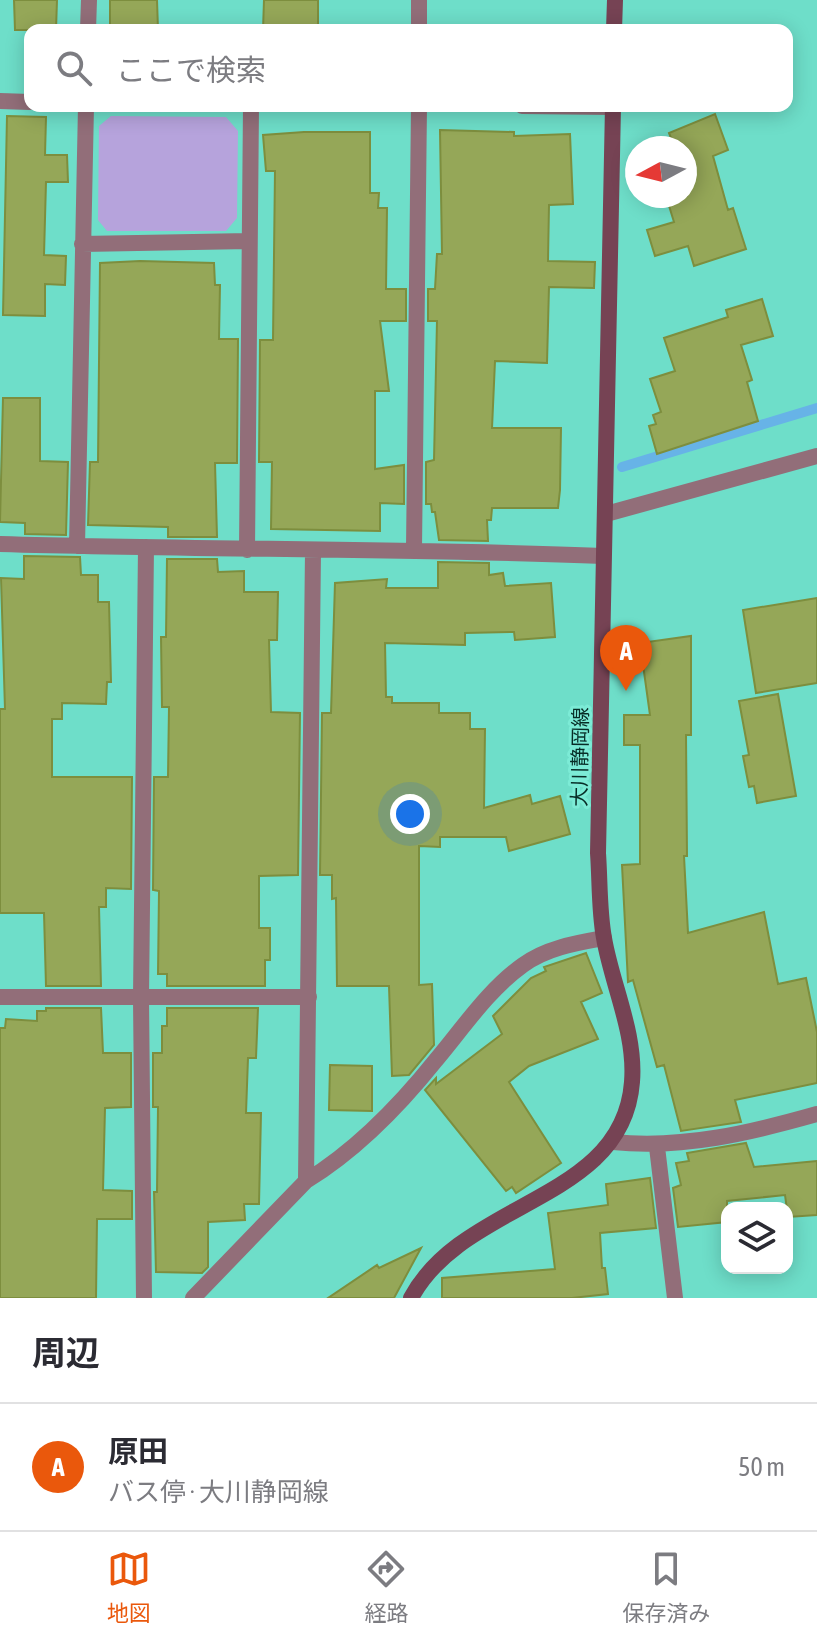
<!DOCTYPE html>
<html lang="ja">
<head>
<meta charset="utf-8">
<style>
  :root { --surface:#fff; --page:#f7f7f7; --text:#2b2b33; --muted:#7c7c81; --line:#e1e1e2; --accent:#ea580c }
  body { margin:0; font-family:"Asap Condensed","Noto Sans JP",sans-serif; background:var(--page); color:var(--text) }
  .controls { position:absolute; right:24px; bottom:24px; display:grid; overflow:hidden; border-radius:16px; box-shadow:0 4px 20px #0003 }
  .controls button { width:72px; height:72px; display:grid; place-items:center; padding:0; border:0; border-bottom:2px solid var(--line); background:var(--surface); color:var(--text); font:40px sans-serif }
  .compass { position:absolute; left:625px; top:136px; width:72px; height:72px; border-radius:50%; background:var(--surface); box-shadow:0 4px 20px #0003; rotate:263deg }
  .you { position:absolute; left:410px; top:814px; width:28px; height:28px; margin:-20px; border:6px solid #fff; border-radius:50%; background:#1a73e8; box-shadow:0 0 0 12px #1a73e833 }
  .badge { display:grid; place-items:center; width:52px; height:52px; border-radius:50%; background:var(--accent); color:#fff; font-size:26px; font-weight:700 }
  .pin { position:absolute; translate:-50% -66px; filter:drop-shadow(0 2px 4px #0008) }
  .pin::after { content:''; position:absolute; top:42px; width:28px; height:24px; background:inherit; clip-path:polygon(0 0,100% 0,50% 100%) }
  .list { margin:0; padding:0; list-style:none }
  h2 { display:flex; justify-content:space-between; align-items:center; height:104px; margin:0; padding:0 32px; font-size:34px }
  h2 small { font-size:26px; font-weight:400; color:var(--muted) }
  .list li { display:grid; grid-template-columns:52px 1fr auto; gap:24px; align-items:center; box-sizing:border-box; height:128px; padding:0 32px; border-top:2px solid var(--line) }
  .list b { display:block; font-size:30px; white-space:nowrap }
  .list p { margin:0; font-size:26px; white-space:nowrap; color:var(--muted) }
  .list em { font-size:26px; font-style:normal; color:var(--muted) }
  .icon { flex:none; width:44px; height:44px; fill:none; stroke:currentColor; stroke-width:2; stroke-linecap:round; stroke-linejoin:round }
  .map { position:relative; flex:none; width:817px; height:1298px; overflow:hidden }
  .search { position:absolute; background:var(--surface); box-shadow:0 4px 20px #0003; left:24px; right:24px; top:24px; height:88px; display:flex; align-items:center; gap:20px; box-sizing:border-box; padding:0 28px; border-radius:16px; color:var(--muted); font-size:30px }
  .sheet { height:232px; background:var(--surface) }
  nav { display:flex; justify-content:space-around; align-items:center; box-sizing:border-box; height:112px; border-top:2px solid var(--line); background:var(--surface); font-size:22px; color:var(--muted) }
  nav a { display:grid; justify-items:center; gap:4px }
  nav .on { color:var(--accent) }
  .map>svg:first-child { display:block }
  .green { fill:#b6a3dc }
  .lines { fill:none; stroke-linecap:round; stroke-linejoin:round }
  .stream { stroke:#67b3e7; stroke-width:10 }
  .building { fill:#95a758; stroke:#7d8e3e; stroke-width:2 }
  .minor { stroke:#926e79; stroke-width:16 }
  .secondary { stroke:#764354; stroke-width:16 }
  .labels { text-anchor:middle; stroke-width:6; stroke-linejoin:round; paint-order:stroke }
  .street-label { font-size:20px; fill:#072c26; stroke:#7cebd6 }
</style>
</head>
<body>
<div class="map">
<svg width="817" height="1298" viewBox="0 0 817 1298">
  <rect width="100%" height="100%" fill="#6edec9"/>
  <path class="green" d="M111 116 226 117 238 131 237 218 226 231H107L98 220 99 126Z"/>
  <g class="lines">
    <path class="stream" d="M622 467 817 408"/>
  </g>
  <path class="building" d="M14 0H57L56 30H15Z
    M110 0H157L158 30H110Z
    M264 0H318V30H263Z
    M715 114 728 150 713 156 728 210 733 208 746 249 694 266 688 246 655 256 647 230 674 222 666 196H687L685 148H669L674 145 669 133Z
    M7 116 46 117 45 155H67L68 182H46L44 255 66 256 65 285 45 284V316L3 315Z
    M440 130 514 132V136L570 134 573 204 549 205 548 261 595 262 594 288 549 287 547 363 495 361 492 428H561L560 490 558 508H492L491 520H487L488 541 439 540 435 512H432L431 504H426V462L434 460 437 321H428V289H435L437 254H442Z
    M304 132H370V193H379L378 208H387L386 289H406V321H380L389 391H375V469L404 465V504L380 503V531L271 529 272 462H259L260 340H273L275 171H266L263 135Z
    M140 261 214 263 215 285H220L219 339H238L237 463H215L217 537H168V527L88 525 90 462H98L100 263Z
    M762 299 773 336 741 345 752 380 747 382 758 421 657 454 649 426 656 424 653 415 661 412 650 379 675 371 664 338 728 317 726 310Z
    M3 398H40V461L68 462 66 535 25 534V523L0 522Z
    M24 556 80 557 81 575H98V602H109L111 682H107L106 704 62 703V719H52V777H132L131 889 106 888V907H99L101 986H46L44 913H0V709H5L1 578 24 579Z
    M167 559H217L218 572 244 571V592H278L277 640H269L271 712 300 713 298 875 259 876V928H270V960H265V986H167V974H158L159 891 153 890 154 777H168L169 707H162L161 637H166Z
    M438 562 489 563V575L503 573 505 586 551 583 555 637 515 640 514 632 465 633V645L385 643 386 697H392V703H439V713H470V729H485L484 808 530 795 532 804 560 796 570 834 509 851 506 837H440V847L419 846V985L432 984 434 1045 409 1075 392 1076 389 986H337L336 898 332 899V875H320L322 713H331L335 583 387 579 386 588H438Z
    M817 598V683L756 693 743 610Z
    M691 636V735H686L687 856H684L688 933 764 912 778 984 806 978 817 1032V1083L735 1100 741 1122 681 1131 664 1065 657 1067 633 980 628 982 622 865 640 864V745H624V715H650L640 643Z
    M778 694 796 796 757 803 754 786 749 787 743 756 749 755 739 701Z
    M586 953 602 993 581 1002 598 1039 529 1066 509 1082 561 1163 516 1193 512 1187 506 1191 425 1090 436 1078V1084L502 1034 493 1016 531 978 546 971 544 967Z
    M46 1008H101L103 1053H131V1107L105 1108 103 1190 132 1191V1219H97L96 1298H0V1028H5L6 1019 37 1021V1011H46Z
    M167 1008H258L256 1058H248L246 1113H261L259 1204H244L245 1220 208 1222V1267L202 1273 156 1272 154 1192H157L158 1107H153V1053H162V1026H167Z
    M330 1065 372 1066V1111L329 1110Z
    M746 1143 754 1167 817 1161V1215L788 1217 785 1195 727 1201V1222L678 1227 673 1188 681 1185 676 1163 689 1161 687 1153Z
    M650 1178 656 1228 600 1233 602 1268H605L608 1294 572 1298H442V1278L555 1269 548 1213 608 1205 606 1184Z
    M421 1248 394 1298H328L377 1265 379 1268Z"/>
  <g class="lines">
    <path class="minor" d="M88 30 89 0
      M419 30V0
      M0 101 30 102
      M522 106 613 107
      M82 244 249 241
      M606 514 817 456
      M0 544C201 550 402 548 603 556
      M77 546 86 106
      M414 549 419 106
      M247 550 251 106
      M0 997H309
      M613 1142C683 1149 750 1133 817 1114
      M657 1147 675 1298
      M306 1181C355 1151 400 1105 436 1060 463 1028 488 990 523 965 546 948 576 943 604 938
      M144 1298 141 998 146 547
      M193 1298 306 1181 313 551"/>
    <path class="secondary" d="M614 30 615 0
      M411 1298C464 1199 623 1202 632 1082 636 1033 612 985 604 938 599 911 600 881 598 853L613 106"/>
  </g>
  <g class="labels">
    <g class="street-label">
      <text transform="translate(580 757) rotate(-89)" y="7">大川静岡線</text>
    </g>
  </g>
</svg>
<div class="controls">
<button><svg class="icon" aria-label="layers" viewBox="0 0 24 24"><path d="M12 4l9 5-9 5-9-5zM3 14l9 5 9-5"/></svg></button>
</div>
<svg class="compass" viewBox="-18 -18 36 36"><path d="M0-13l5 13h-10z" fill="#e53935"/><path d="M0 13l5-13h-10z" fill="#7c7c81"/></svg>
<div class="you"></div>
<div class="pin badge" style="left:626px;top:691px">A</div>
<div class="search"><svg class="icon" aria-label="search" viewBox="0 0 24 24"><circle cx="10" cy="10" r="6"/><path d="M15 15l6 6"/></svg>ここで検索</div>
</div>
<section class="sheet">
<h2>周辺<small></small></h2>
<ul class="list">
<li><span class="badge">A</span><div><b>原田</b><p>バス停 · 大川静岡線</p></div><em>50 m</em></li>
</ul>
</section>
<nav>
<a class="on"><svg class="icon" aria-label="map" viewBox="0 0 24 24"><path d="M3 6l6-2 6 2 6-2v14l-6 2-6-2-6 2zM9 4v14M15 6v14"/></svg>地図</a>
<a><svg class="icon" aria-label="directions" viewBox="0 0 24 24"><path d="M12 3l9 9-9 9-9-9zM9 14v-3h6M13 9l2 2-2 2"/></svg>経路</a>
<a><svg class="icon" aria-label="saved" viewBox="0 0 24 24"><path d="M7 4h10v16l-5-4-5 4z"/></svg>保存済み</a>
</nav>
</body>
</html>
